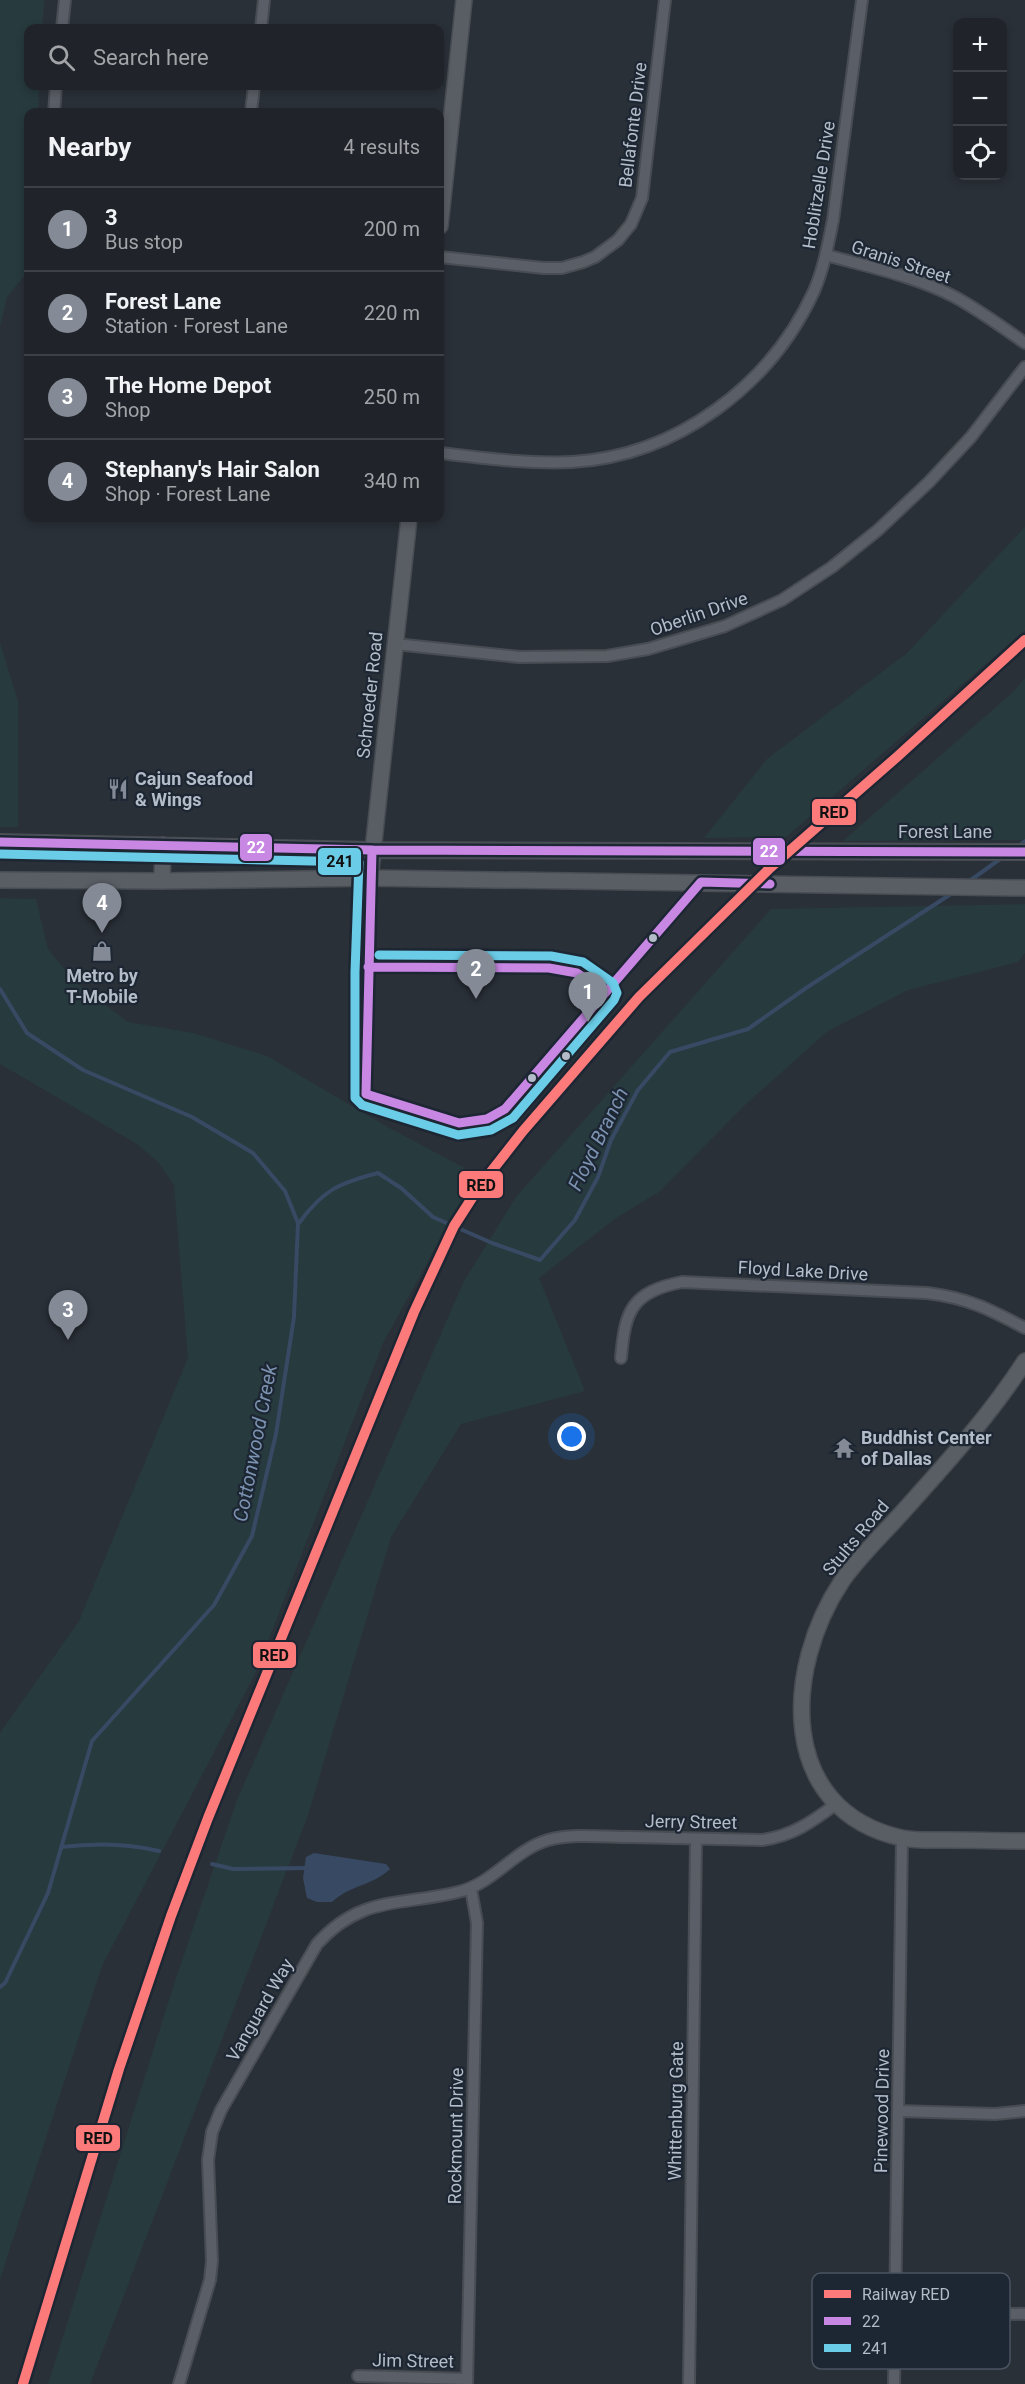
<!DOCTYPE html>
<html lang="en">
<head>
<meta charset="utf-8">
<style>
  :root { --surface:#20242a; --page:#2d3036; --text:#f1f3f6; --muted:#a2a4a8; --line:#3d4147; --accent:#848b96 }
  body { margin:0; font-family:Roboto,sans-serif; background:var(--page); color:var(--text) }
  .controls { position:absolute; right:18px; top:18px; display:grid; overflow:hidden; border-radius:12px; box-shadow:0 3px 9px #0003 }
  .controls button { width:54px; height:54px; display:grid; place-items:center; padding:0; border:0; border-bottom:2px solid var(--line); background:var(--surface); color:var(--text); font:30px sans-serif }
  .you { position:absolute; left:572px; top:1437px; width:21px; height:21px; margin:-15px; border:4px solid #fff; border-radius:50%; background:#1a73e8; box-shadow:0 0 0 9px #1a73e833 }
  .badge { display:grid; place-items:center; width:39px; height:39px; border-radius:50%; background:var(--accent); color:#fff; font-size:20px; font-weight:700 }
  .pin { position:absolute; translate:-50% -50px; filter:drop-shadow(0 2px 3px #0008) }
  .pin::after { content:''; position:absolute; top:32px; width:21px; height:18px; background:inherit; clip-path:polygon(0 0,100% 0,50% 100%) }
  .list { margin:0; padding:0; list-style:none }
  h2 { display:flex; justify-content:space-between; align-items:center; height:78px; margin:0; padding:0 24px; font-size:26px }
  h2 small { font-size:20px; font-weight:400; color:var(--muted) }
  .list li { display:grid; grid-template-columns:39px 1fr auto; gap:18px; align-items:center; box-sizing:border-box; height:84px; padding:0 24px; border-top:2px solid var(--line) }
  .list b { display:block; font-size:22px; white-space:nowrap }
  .list p { margin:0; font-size:20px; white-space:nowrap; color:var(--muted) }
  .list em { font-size:20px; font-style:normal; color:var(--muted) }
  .icon { flex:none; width:33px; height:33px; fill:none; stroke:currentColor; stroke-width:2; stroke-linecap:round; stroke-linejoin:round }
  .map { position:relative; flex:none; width:1025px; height:2384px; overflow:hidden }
  .search { position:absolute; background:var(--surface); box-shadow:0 3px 9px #0003; left:24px; top:24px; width:420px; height:66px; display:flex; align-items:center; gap:15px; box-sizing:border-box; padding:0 21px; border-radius:12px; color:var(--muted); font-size:22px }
  .panel { position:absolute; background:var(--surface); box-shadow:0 3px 9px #0003; left:24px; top:108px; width:420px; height:414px; border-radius:12px }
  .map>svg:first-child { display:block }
  .green { fill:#273a3e }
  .water { fill:#384963 }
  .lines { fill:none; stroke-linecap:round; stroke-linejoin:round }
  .stream { stroke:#384963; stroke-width:4 }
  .street-casing { stroke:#484c53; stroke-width:14 }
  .secondary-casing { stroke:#484c53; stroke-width:18 }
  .street { stroke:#5a5e66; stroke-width:10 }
  .secondary { stroke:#595d64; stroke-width:15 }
  .bus-1-casing { stroke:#1d2633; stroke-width:14 }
  .bus-2-casing { stroke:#1d2633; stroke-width:14 }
  .bus-1 { stroke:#c787e3; stroke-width:9 }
  .bus-2 { stroke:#6bcce7; stroke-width:9 }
  .rail-1-casing { stroke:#1d2633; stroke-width:15 }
  .rail-1 { stroke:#fc7a7a; stroke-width:10 }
  .bus-dot { fill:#b4bcc9; stroke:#1d2633; stroke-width:2 }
  .labels { text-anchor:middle; stroke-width:4.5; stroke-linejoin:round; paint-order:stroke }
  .street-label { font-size:18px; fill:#b4bcc9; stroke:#1d2633 }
  .poi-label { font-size:18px; font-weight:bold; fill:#b4bcc9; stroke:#1d2633; text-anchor:start }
  .water-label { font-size:20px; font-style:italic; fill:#7c92b1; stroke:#1d2633 }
  .key { fill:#1d2633; stroke:#4a5360; stroke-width:1.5 }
  .key-label { font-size:16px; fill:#b4bcc9 }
  .line-badge { stroke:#1d2633; stroke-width:2 }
  .badge-label { font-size:16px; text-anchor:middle; font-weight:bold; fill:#fff }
  .pale-badge-label { font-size:16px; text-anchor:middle; font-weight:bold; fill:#111 }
</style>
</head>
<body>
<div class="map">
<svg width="1025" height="2384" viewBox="0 0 1025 2384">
  <rect width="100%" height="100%" fill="#2a3038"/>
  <path class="green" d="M0 0H44L42 28H28V86H39L38 112H28V271L7 297 0 327Z
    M1025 527V630L786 837 704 838 767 759 907 653Z
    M0 643 18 701V827H0Z
    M1025 678V840L843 841 1012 693Z
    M0 898 36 899 48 949 76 983 128 1022 193 1033 267 1056 384 1125 476 1174 383 1343 257 1670 102 1966 0 2279V1733L79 1621 188 1358 174 1185 158 1162 137 1144 0 1064Z
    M1025 904V953L1018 962 908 990 828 1031 746 1104 659 1192 616 1218 539 1278 585 1391 461 1424 391 1537 308 1815 90 2384H48L175 1981 237 1800 464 1281 516 1197 771 909Z"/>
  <path class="water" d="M314 1853 386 1864 390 1869C374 1885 348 1886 332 1902H317L307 1898 303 1878 306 1857Z"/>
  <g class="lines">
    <path class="stream" d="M1017 847 1025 841
      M968 882 1003 857
      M0 989 27 1033 83 1070 192 1117 253 1153 285 1191 298 1223 294 1317 276 1434 252 1536 214 1605 92 1741 48 1893 5 1983 0 1987
      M299 1223C323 1190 339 1183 378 1173L401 1188 433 1217 492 1243 540 1260 575 1220 598 1177 611 1140 638 1090 670 1052 748 1029 806 988 954 892
      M61 1847C94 1843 127 1843 159 1851
      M212 1864 233 1869 307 1868"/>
    <g class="street-casing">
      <path id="street" d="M62 28 65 0
        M261 28 264 0
        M54 112 56 86
        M251 112 254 86
        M826 255C869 267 915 276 955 297 979 310 1002 327 1025 343
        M440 257 544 268H562L583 262 595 257 618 240 631 224 642 198 665 0
        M440 453C483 458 527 464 572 462 677 456 771 385 814 291 824 268 828 244 833 220L862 0
        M395 644 519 657 607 656 648 649 725 626 782 600 832 567 878 530 929 482 971 437 1025 367
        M621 1358C625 1311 631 1292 682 1282L927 1293C968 1298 989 1309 1025 1328
        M899 2111 995 2114 1025 2111
        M894 2312 1025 2314
        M358 2376 467 2379
        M179 2384 210 2280 212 2261 208 2160 212 2132 221 2110 317 1944C361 1895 401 1906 458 1892 493 1884 514 1850 548 1840 574 1833 603 1837 630 1837 674 1838 718 1839 762 1840 792 1836 812 1822 836 1804
        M467 2384 477 1923 471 1889
        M689 2384 696 1839
        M894 2384 902 1838"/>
    </g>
    <g class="secondary-casing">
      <path id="secondary" d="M440 226 464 0
        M0 842 372 850 1025 852
        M370 878 409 518
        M0 880 162 881 370 878 1025 888
        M162 881 163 845
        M1025 1361C989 1417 943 1467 899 1516 880 1537 858 1558 842 1581 784 1668 776 1810 902 1838 917 1841 933 1840 948 1840 973 1840 999 1841 1025 1841"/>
    </g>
    <use href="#street" class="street"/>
    <use href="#secondary" class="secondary"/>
    <g class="bus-1-casing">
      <path id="bus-1" d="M0 842 372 850 1025 852
        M368 967 549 968 577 973 605 992
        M366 1094 459 1123 487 1119 505 1109 701 882 770 884
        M366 1094 372 850"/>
    </g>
    <g class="bus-2-casing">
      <path id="bus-2" d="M0 854 359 862 355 972V1098L362 1105 458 1135 491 1130 513 1118 614 1000 617 993 613 983 583 962 551 956 379 955"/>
    </g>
    <use href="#bus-1" class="bus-1"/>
    <use href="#bus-2" class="bus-2"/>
    <g class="rail-1-casing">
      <path id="rail-1" d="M23 2384 119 2069 171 1916 208 1818 414 1312 454 1226 479 1187 523 1131 639 997 770 868 898 756 1025 640"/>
    </g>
    <use href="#rail-1" class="rail-1"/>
  </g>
  <defs>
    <g id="restaurant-bare" transform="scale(1.62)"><path d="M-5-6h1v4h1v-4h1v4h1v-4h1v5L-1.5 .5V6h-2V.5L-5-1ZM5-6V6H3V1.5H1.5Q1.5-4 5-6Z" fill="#848b96" stroke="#1d2633" stroke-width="2.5" paint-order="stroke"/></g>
    <g id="shop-bare" transform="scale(1.62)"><path d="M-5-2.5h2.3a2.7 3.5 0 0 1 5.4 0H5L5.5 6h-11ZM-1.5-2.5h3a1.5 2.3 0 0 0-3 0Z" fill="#848b96" stroke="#1d2633" stroke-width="2.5" paint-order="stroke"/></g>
    <g id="temple-bare" transform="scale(1.62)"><path d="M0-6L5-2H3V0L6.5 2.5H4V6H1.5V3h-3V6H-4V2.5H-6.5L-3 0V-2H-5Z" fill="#848b96" stroke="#1d2633" stroke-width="2.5" paint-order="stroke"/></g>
  </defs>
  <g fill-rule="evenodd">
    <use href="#restaurant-bare" x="118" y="789"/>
    <use href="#shop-bare" x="102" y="951"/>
    <use href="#temple-bare" x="844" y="1448"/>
  </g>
  <g class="bus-dot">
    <circle cx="653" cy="938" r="5"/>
    <circle cx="566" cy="1056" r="5"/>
    <circle cx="532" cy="1078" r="5"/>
  </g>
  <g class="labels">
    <g class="street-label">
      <text transform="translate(633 125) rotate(-83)" y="6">Bellafonte Drive</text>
      <text transform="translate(819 185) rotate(-81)" y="6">Hoblitzelle Drive</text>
      <text transform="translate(901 262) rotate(18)" y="6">Granis Street</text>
      <text transform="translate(699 614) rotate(-19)" y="6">Oberlin Drive</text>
      <text transform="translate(370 695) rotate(-84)" y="6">Schroeder Road</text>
      <text x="945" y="838">Forest Lane</text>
      <text transform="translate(803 1271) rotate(3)" y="6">Floyd Lake Drive</text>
      <text transform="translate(856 1538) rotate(-50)" y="6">Stults Road</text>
      <text transform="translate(691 1822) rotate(1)" y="6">Jerry Street</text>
      <text transform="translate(260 2010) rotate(-60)" y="6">Vanguard Way</text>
      <text transform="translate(676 2111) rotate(-89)" y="6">Whittenburg Gate</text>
      <text transform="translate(882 2111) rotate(-89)" y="6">Pinewood Drive</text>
      <text transform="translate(456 2136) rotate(-89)" y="6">Rockmount Drive</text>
      <text transform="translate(413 2361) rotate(1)" y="6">Jim Street</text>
    </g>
    <g class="poi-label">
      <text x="135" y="785">Cajun Seafood<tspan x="135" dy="21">&amp; Wings</tspan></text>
      <text x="102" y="982" text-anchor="middle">Metro by<tspan x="102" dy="21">T-Mobile</tspan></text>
      <text x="861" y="1444">Buddhist Center<tspan x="861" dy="21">of Dallas</tspan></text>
    </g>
    <g class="water-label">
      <text transform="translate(598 1139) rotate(-64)" y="7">Floyd Branch</text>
      <text transform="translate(255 1443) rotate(-79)" y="7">Cottonwood Creek</text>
    </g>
  </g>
  <rect x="812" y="2273" width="198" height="96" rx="9" class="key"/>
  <rect x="824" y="2290" width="27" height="8" fill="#fc7a7a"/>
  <rect x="824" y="2317" width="27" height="8" fill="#c787e3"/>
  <rect x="824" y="2344" width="27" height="8" fill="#6bcce7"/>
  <g class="key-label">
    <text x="862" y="2300">Railway RED</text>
    <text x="862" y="2327">22</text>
    <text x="862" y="2354">241</text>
  </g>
  <g class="line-badge">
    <rect x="811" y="798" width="46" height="28" rx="6" fill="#fc7a7a"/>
    <rect x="239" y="833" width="34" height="29" rx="6" fill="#c787e3"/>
    <rect x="752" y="837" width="34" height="29" rx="6" fill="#c787e3"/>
    <rect x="317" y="847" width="45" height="29" rx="6" fill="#6bcce7"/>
    <rect x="458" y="1170" width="46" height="29" rx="6" fill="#fc7a7a"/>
    <rect x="252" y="1641" width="45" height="28" rx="6" fill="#fc7a7a"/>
    <rect x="75" y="2124" width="46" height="28" rx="6" fill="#fc7a7a"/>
  </g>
  <g class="badge-label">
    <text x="256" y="853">22</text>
    <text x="769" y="857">22</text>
  </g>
  <g class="pale-badge-label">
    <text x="834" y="818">RED</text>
    <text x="340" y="867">241</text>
    <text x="481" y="1191">RED</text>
    <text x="274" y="1661">RED</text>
    <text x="98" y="2144">RED</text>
  </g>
</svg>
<div class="controls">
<button>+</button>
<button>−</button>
<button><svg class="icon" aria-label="locate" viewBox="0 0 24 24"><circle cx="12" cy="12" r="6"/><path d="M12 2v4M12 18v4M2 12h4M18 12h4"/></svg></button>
</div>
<div class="you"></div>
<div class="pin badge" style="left:588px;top:1022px">1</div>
<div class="pin badge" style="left:476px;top:999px">2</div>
<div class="pin badge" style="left:68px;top:1340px">3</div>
<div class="pin badge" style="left:102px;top:933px">4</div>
<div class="search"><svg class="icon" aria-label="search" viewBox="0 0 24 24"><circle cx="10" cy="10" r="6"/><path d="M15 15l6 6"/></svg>Search here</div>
<section class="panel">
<h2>Nearby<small>4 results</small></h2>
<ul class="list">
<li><span class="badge">1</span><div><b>3</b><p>Bus stop</p></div><em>200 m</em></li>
<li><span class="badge">2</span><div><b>Forest Lane</b><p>Station · Forest Lane</p></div><em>220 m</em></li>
<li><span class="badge">3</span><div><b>The Home Depot</b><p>Shop</p></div><em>250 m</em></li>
<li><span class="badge">4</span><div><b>Stephany's Hair Salon</b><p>Shop · Forest Lane</p></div><em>340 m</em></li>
</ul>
</section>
</div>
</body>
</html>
